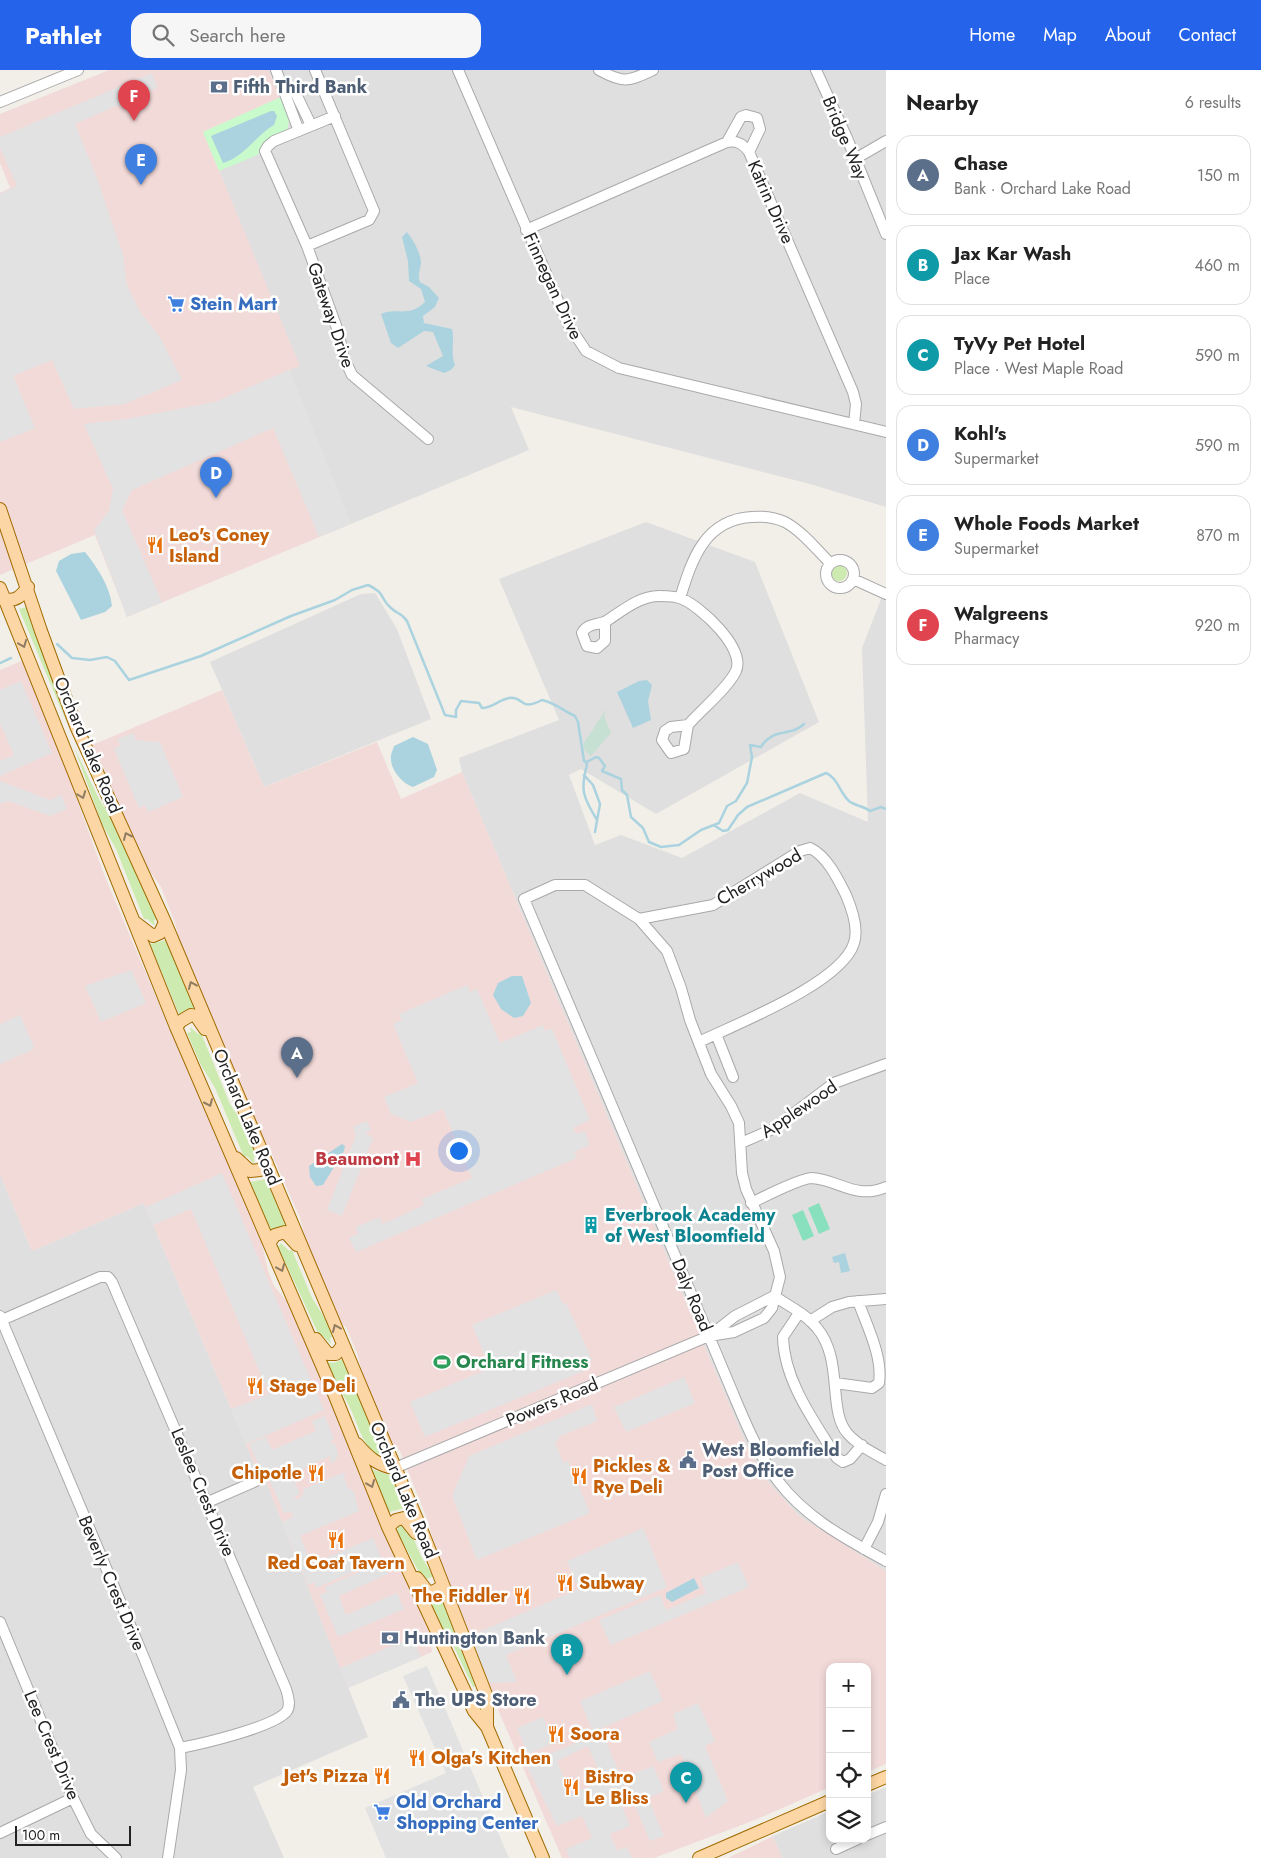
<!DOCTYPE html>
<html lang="en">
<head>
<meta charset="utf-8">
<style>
  :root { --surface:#fff; --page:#f6f6f6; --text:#222; --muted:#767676; --line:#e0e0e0; --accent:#2563eb }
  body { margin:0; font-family:Jost,sans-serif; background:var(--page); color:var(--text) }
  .controls { position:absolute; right:15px; bottom:15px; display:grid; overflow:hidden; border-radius:10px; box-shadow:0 2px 8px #0003 }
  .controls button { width:45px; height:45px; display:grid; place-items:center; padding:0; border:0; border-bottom:1px solid var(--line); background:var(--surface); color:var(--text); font:25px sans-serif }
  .scale { position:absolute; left:15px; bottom:12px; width:116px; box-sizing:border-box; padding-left:5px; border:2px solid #222; border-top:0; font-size:14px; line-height:18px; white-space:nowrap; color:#222; -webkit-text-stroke:4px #fff; paint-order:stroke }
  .you { position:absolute; left:458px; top:1080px; width:18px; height:18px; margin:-12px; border:4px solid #fff; border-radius:50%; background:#1a73e8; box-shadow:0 0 0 8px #1a73e833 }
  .badge { display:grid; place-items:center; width:32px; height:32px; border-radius:50%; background:var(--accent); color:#fff; font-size:16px; font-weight:700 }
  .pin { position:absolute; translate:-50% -41px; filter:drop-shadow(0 1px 2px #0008) }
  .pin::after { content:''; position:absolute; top:26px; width:18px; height:15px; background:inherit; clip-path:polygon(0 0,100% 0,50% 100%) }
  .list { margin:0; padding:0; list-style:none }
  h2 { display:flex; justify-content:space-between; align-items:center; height:65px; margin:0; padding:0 20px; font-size:21px }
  h2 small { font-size:16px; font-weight:400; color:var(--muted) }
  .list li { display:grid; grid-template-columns:32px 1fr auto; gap:15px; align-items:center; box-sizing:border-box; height:80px; margin:0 10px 10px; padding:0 10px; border:1px solid var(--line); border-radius:15px }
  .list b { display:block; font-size:19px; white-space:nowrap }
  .list p { margin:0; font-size:16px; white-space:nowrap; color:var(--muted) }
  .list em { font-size:16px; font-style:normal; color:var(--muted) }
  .icon { flex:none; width:28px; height:28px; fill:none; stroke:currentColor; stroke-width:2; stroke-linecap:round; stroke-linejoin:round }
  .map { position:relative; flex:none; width:886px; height:1788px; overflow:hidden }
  header { display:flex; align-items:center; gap:30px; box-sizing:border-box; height:70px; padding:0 25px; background:var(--accent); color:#fff }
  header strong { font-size:24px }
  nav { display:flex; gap:28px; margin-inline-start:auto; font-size:18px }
  .search { width:350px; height:45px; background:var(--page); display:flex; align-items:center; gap:12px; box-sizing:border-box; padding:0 18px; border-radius:15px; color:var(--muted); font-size:19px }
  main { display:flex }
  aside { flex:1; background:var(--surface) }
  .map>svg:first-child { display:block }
  .residential { fill:#e0dfdf }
  .commercial { fill:#f2dad9 }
  .grass { fill:#cdebb0 }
  .wetland { fill:#c6e0d4 }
  .park { fill:#c8facc }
  .pitch { fill:#88e0be }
  .parking { fill:#e2e2e2; fill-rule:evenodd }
  .water { fill:#aad3df }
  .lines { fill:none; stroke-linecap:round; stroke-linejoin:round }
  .stream { stroke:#aad3df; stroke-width:2.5 }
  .minor-casing { stroke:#a9a9a9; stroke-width:12 }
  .major-casing { stroke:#a06b00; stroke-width:14 }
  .minor { stroke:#fff; stroke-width:10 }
  .major { stroke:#fcd6a4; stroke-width:12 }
  .oneway { stroke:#8f7c63 }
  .labels { text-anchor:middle; stroke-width:5; stroke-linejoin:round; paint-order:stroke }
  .service-label { font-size:18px; font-weight:bold; fill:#4e5e75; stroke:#fff; text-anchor:start }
  .street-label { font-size:18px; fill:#222; stroke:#fff }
  .shop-label { font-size:18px; font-weight:bold; fill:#366cbe; stroke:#fff; text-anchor:start }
  .food-label { font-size:18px; font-weight:bold; fill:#c56008; stroke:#fff; text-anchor:start }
  .health-label { font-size:18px; font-weight:bold; fill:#be3a42; stroke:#fff; text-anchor:end }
  .culture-label { font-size:18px; font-weight:bold; fill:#0d838f; stroke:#fff; text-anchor:start }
  .leisure-label { font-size:18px; font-weight:bold; fill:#27864d; stroke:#fff; text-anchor:start }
</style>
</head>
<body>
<header>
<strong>Pathlet</strong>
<div class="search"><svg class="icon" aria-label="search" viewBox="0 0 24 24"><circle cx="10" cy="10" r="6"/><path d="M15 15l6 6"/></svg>Search here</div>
<nav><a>Home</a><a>Map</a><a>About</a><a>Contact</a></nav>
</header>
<main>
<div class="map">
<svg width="886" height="1788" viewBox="0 0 886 1788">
  <rect width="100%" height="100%" fill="#f2efe9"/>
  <path class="residential" d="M268 0H886V437L810 414 511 337 529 380 351 454 289 300 299 296 203 62 281 27Z
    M646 452 755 492 819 652 656 744 581 699 569 705 595 775 621 765 682 788 800 723 868 752 862 578 886 516V1501L799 1446 768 1412 748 1379 462 702 459 688 559 650 499 509Z
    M375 523 397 559 431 649 264 717 210 592 361 524Z
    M0 1104 32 1181 144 1133 257 1400 261 1399 368 1667 253 1717 284 1788H0Z
    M886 1717V1788H782L773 1766 830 1741V1769H867V1725Z"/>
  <path class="commercial" d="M109 0H268L281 27 203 62 300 296 289 300 351 454 127 547 95 465 0 505V123L10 118 0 93V44Z
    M24 590 52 661 105 807 190 1007 213 1053 260 1165 268 1201 274 1216 290 1235 429 1561 432 1582 348 1618 261 1399 257 1400 144 1133 32 1181 0 1104V600Z
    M222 620 264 717 377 672 401 729 462 702 748 1379 768 1412 799 1446 886 1501V1694L867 1702V1597H830V1717L755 1750 654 1788H562L474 1584 436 1482 429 1454 400 1381 389 1371 364 1310 357 1283 346 1257 339 1251 308 1177 300 1148 271 1082 263 1070 181 878 175 853 161 817 148 799 90 676Z
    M773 1766 782 1788H728Z"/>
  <path class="grass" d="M831 503a8 8 0 1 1 16 0a8 8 0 1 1-16 0Z
    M26 537 69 658 19 539Z
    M74 677 99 729 113 751 157 849 154 850 155 856 147 849H144L116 779 102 754Z
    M166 870 196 940 179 944 150 874Z
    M190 957 198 964 201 963 230 1034 245 1057 257 1086 254 1087V1094L247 1086 244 1087 215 1018 201 995 187 963 191 962Z
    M266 1109 286 1156 270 1160 250 1112Z
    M281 1173 289 1181 292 1180 312 1228 326 1250 333 1266 330 1268 331 1274 323 1266 320 1267 278 1177Z
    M343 1289 382 1381 377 1385C360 1372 358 1352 348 1334 341 1320 332 1307 326 1292L334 1293Z
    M371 1399 392 1406 405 1438 389 1442Z
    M399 1456 409 1458 421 1486 433 1506 423 1511C416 1493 404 1478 397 1460Z
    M442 1528 476 1616 473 1617 453 1575 437 1551 428 1531Z"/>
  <path class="wetland" d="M607 638 604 646 611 663 591 686 584 680 583 674Z"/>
  <path class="park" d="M281 27 290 47 287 60 262 83 219 101 203 62Z"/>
  <path class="pitch" d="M819 1133 830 1159 819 1164 808 1138Z
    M803 1140 814 1166 803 1171 792 1145Z"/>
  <path class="parking" d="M152 3 157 18 75 54 97 108 123 185 127 215 139 240 161 269 182 310 124 334 74 339 52 290 13 306 35 358 0 372V124L17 116 0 78V67Z
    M289 300 351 454 319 467 273 358 132 420 122 440 162 532 127 547 94 460 109 441 113 419 84 354 126 349 215 332Z
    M21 611 52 683 0 706V691L14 685 0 653V620Z
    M133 663 136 670 160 672 183 727 148 742 145 735 139 738 114 679 120 676 118 669Z
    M0 711 50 730 61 725 67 739 50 746 8 731 0 734Z
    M131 900 146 933 101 952 85 916Z
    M467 915 470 922 477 919 500 973 543 955 545 961 552 959 590 1050 573 1058 576 1064 585 1061 590 1075 574 1082 577 1088 356 1182 349 1168 358 1164 356 1157 380 1147 382 1154 394 1149 424 1135 422 1129 472 1108 443 1039 411 1052 391 1044 384 1027 418 1013 393 954 402 950 399 944Z
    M20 945 34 977 32 980 0 994V954Z
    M367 1051 371 1060 365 1063 373 1068 342 1146 327 1140 356 1066 353 1057Z
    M222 1103 324 1340 246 1374 231 1339 269 1324 191 1139 153 1155 146 1137Z
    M556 1220 563 1234 566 1233 592 1290 587 1293 586 1300 425 1367 410 1332 490 1298 472 1255Z
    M684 1307 695 1333 626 1362 614 1337Z
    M592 1334 597 1351 558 1367 559 1370 555 1372 563 1393 568 1391 590 1443 477 1490 452 1426 469 1386Z
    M325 1346 334 1369 330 1371 335 1375 338 1383 336 1390 330 1393V1386L286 1407 292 1406 300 1424 294 1427 297 1429 302 1427 304 1419 345 1402 344 1407 348 1418 354 1422 359 1441 300 1466 312 1494 373 1468 382 1489 316 1518 314 1512 308 1515 282 1452 293 1447 291 1441 284 1443 265 1399 261 1400 249 1374 266 1367 272 1380 316 1361 312 1351Z
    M643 1458 667 1517 506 1585 517 1612 490 1613 469 1566 579 1519 567 1491Z
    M383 1492 388 1504 339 1526 346 1545 397 1523 404 1539 338 1567 320 1525 327 1522 325 1517Z
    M738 1492 749 1517 611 1575 599 1550 660 1525 666 1540 706 1523 700 1508Z
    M412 1567 421 1587 348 1618 340 1598Z
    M427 1596 509 1788H386L365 1738 446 1703 403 1606Z
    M650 1601 663 1631 593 1662 580 1631Z
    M698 1633 715 1671 705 1676 728 1731 706 1748 681 1684 658 1692 649 1672 678 1659 673 1644Z
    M543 1647 554 1673 528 1684 517 1658Z
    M602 1662 627 1721 620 1731 630 1756 610 1764 617 1780 627 1777 632 1788H570L566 1779 592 1768 582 1746 557 1756 526 1694ZM588 1676 598 1699 589 1704 593 1715 570 1724 557 1691Z
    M653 1696 664 1721 648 1728 664 1766 650 1771 623 1708Z"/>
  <path class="water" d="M271 41H274L277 46 274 55C255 66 245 87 223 93L211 66Z
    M407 162C413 170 420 181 421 192 421 199 417 204 420 212L429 217 439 228 435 237 423 246 424 253 452 259C455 272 450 283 455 295L451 300 444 303 426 296 443 286 433 262 424 261 398 278 391 273 381 244C397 237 409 248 425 232L421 219 409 211 408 191 402 167Z
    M85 482C97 497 110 516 112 536L105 542 81 550 56 501 59 491 71 484Z
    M647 610 652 615 648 631 651 650 633 658 617 622 639 611Z
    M413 667 428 674 437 700 434 707 413 717C403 714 391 701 391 689 390 685 393 680 394 676Z
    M512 906H522L531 933 523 946 514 948 501 939 493 925 498 913Z
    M342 1074 345 1076 344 1081 323 1115 316 1116 310 1107 309 1096Z
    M845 1183 850 1201 841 1203 839 1192 834 1193 832 1187Z
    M694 1508 699 1518 672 1532 666 1528V1523Z"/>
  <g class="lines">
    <path class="stream" d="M57 574 72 588 90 590 107 587 115 591 129 610 201 586 291 546 335 530 352 520 368 515C387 524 379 528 391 538 397 544 402 543 407 551L445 645 456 647V640L461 631 479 633 482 638C493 638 498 630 509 628 525 626 519 642 542 630 556 633 563 641 575 646L578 652 584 691 587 692 596 687 599 688 605 696 602 701 621 709 622 720 627 725 631 747 643 758 649 772 661 777 679 775 701 760 719 753 727 736 736 731 747 713 752 687 750 675 761 677C773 657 791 667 804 654
      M0 593 11 588
      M586 692 587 695C580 720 583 727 597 750
      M584 705 593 715 600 734 595 762
      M715 756 723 761 728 760 738 745 747 737 826 703C837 707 840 723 849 731 855 736 864 736 870 741L881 737 886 739"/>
    <g class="minor-casing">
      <path id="minor" d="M276 0 299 61
        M315 0 374 141 369 150 307 176 265 81 268 76 274 71 335 46
        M458 0 568 254 586 281 619 298 886 362
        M599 0C624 14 629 11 653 0
        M816 0 847 68 886 164
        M282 12 296 24 311 55
        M0 32 78 0
        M727 72 741 47 746 45 757 48 760 59 749 82
        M855 89 886 71
        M526 160 727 72C737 70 743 74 749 82L853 322 856 334 854 354
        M307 176 338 261 344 288 352 305 428 369
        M826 504a14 14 0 1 1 28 0a14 14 0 1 1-28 0Z
        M853 509 886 524
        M680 528C692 490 704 450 751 447 762 446 774 447 785 452 803 462 816 479 830 493
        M605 552V571L597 578 587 576 582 563C588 552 599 556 608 550 623 540 640 526 659 526 666 526 676 526 682 529 700 536 746 578 736 601 728 618 701 640 688 655L671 657 665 661 662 670 671 683 684 679 688 655
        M639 849 713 835 800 781 810 778C827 786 838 809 846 825 852 839 859 858 854 873 842 913 736 954 699 972
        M716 964 733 1007
        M741 1073 773 1059 834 1013 886 994
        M751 1133C764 1127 800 1108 812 1108 840 1110 855 1130 886 1117
        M774 1226C789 1236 806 1244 817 1258 844 1290 827 1341 848 1364 858 1375 873 1383 886 1390
        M799 1243 783 1267C784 1311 814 1351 837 1388L843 1392 850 1389 862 1375
        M0 1246 144 1588 180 1678 181 1700 168 1788
        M2 1250 100 1207H108L112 1212 286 1619C288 1626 291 1635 287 1641 275 1657 201 1674 180 1678
        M810 1251 832 1237 849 1232 886 1229
        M712 1264 735 1246 774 1226
        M835 1313 872 1318 879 1313C883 1287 867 1256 858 1231
        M395 1398 709 1266 734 1262 764 1248 772 1238 780 1207 774 1181 746 1119 742 1103 739 1053 731 1036 711 1004 690 950 681 918 667 881 639 849 585 815H555L524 829C580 959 635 1091 690 1221 704 1255 718 1288 732 1321 745 1352 758 1384 778 1411 806 1448 846 1469 886 1491
        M208 1432 256 1411
        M864 1479 878 1452 886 1424
        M0 1552 73 1728 91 1764 116 1788
        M0 1763 73 1728
        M867 1765 886 1757
        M836 1779 858 1769"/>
    </g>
    <g class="major-casing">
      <path id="major" d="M0 439 41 561 76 656 165 852 424 1466 487 1627V1657
        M0 518 176 957 335 1326 388 1457 474 1641 487 1657 543 1788
        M4 529C16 532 21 526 28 517
        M136 853 153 866 160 863 165 852
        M176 957 181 951 191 945 196 946 205 959
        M236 1088 250 1101 260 1100 267 1093
        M270 1172 275 1165 285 1162 297 1175
        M316 1269 328 1284H336L343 1275
        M357 1374C368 1387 378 1396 395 1398
        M388 1457 396 1450 404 1448 416 1463
        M417 1508 427 1521 433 1522 443 1516
        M867 1715 886 1707
        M699 1788 830 1731"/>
    </g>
    <use href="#minor" class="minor"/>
    <use href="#major" class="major"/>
  </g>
  <defs><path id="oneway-chevron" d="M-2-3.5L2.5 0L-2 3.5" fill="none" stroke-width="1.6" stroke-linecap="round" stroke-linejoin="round" transform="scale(1.25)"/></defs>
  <g class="oneway">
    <use href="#oneway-chevron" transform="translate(23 574) rotate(68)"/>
    <use href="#oneway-chevron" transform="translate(82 725) rotate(69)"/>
    <use href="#oneway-chevron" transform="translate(127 766) rotate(-114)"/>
    <use href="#oneway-chevron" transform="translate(192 915) rotate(-113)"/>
    <use href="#oneway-chevron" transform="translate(209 1033) rotate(66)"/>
    <use href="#oneway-chevron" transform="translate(281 1198) rotate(67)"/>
    <use href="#oneway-chevron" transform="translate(336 1258) rotate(-113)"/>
    <use href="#oneway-chevron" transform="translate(371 1414) rotate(68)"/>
  </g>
  <defs>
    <g id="bank-bare" transform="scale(1.35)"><path d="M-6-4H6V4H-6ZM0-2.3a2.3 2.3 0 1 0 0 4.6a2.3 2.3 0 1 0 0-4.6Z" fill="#5c6f8a" stroke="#fff" stroke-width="2.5" paint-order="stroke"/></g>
    <g id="supermarket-bare" transform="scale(1.35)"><path d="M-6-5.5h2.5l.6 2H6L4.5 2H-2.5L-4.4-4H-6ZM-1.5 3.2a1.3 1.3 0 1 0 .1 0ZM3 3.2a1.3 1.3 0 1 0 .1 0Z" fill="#3f7fe0" stroke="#fff" stroke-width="2.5" paint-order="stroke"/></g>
    <g id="restaurant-bare" transform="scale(1.35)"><path d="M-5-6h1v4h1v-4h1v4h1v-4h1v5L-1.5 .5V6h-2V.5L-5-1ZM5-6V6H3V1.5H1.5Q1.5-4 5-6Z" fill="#e8710a" stroke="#fff" stroke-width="2.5" paint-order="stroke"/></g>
    <g id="hospital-bare" transform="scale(1.35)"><path d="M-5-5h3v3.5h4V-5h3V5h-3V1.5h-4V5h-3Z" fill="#e0444e" stroke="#fff" stroke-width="2.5" paint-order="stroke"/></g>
    <g id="building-bare" transform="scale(1.35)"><path d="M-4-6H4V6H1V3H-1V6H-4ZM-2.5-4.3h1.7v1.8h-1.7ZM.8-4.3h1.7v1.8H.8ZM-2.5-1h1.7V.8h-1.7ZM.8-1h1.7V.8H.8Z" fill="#0f9aa8" stroke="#fff" stroke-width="2.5" paint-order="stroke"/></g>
    <g id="stadium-bare" transform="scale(1.35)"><path d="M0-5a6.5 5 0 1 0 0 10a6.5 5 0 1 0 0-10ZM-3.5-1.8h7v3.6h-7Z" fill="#2e9e5b" stroke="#fff" stroke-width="2.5" paint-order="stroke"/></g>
    <g id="civic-bare" transform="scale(1.35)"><path d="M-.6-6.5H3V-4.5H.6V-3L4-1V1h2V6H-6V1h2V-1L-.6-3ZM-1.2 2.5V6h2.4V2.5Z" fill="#5c6f8a" stroke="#fff" stroke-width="2.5" paint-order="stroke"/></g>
  </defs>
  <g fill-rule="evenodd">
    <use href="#bank-bare" x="219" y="17"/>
    <use href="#supermarket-bare" x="176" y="234"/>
    <use href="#restaurant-bare" x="155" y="475"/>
    <use href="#hospital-bare" x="413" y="1089"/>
    <use href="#building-bare" x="591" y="1155"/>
    <use href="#stadium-bare" x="442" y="1292"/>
    <use href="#restaurant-bare" x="255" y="1316"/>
    <use href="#civic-bare" x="688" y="1390"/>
    <use href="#restaurant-bare" x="316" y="1403"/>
    <use href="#restaurant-bare" x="579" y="1406"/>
    <use href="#restaurant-bare" x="336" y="1470"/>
    <use href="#restaurant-bare" x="565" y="1513"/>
    <use href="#restaurant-bare" x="522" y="1526"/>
    <use href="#bank-bare" x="390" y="1568"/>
    <use href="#civic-bare" x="401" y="1630"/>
    <use href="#restaurant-bare" x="556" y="1664"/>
    <use href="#restaurant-bare" x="417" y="1688"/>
    <use href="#restaurant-bare" x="382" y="1706"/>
    <use href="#restaurant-bare" x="571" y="1717"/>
    <use href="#supermarket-bare" x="382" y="1742"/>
  </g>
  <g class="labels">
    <g class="service-label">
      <text x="233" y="23">Fifth Third Bank</text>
      <text x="702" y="1386">West Bloomfield<tspan x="702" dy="21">Post Office</tspan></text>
      <text x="404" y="1574">Huntington Bank</text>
      <text x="415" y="1636">The UPS Store</text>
    </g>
    <g class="street-label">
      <text transform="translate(845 68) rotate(67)" y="6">Bridge Way</text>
      <text transform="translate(771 132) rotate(66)" y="6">Katrin Drive</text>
      <text transform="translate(553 216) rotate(65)" y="6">Finnegan Drive</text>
      <text transform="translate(331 245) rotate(71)" y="6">Gateway Drive</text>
      <text transform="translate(88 675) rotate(67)" y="6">Orchard Lake Road</text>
      <text transform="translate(759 807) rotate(-30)" y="6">Cherrywood</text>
      <text transform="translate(799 1039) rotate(-34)" y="6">Applewood</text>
      <text transform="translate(247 1047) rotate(67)" y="6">Orchard Lake Road</text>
      <text transform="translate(692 1225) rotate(67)" y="6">Daly Road</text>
      <text transform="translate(552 1332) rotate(-23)" y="6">Powers Road</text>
      <text transform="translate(404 1420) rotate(67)" y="6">Orchard Lake Road</text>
      <text transform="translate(203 1422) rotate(67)" y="6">Leslee Crest Drive</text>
      <text transform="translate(112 1513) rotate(67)" y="6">Beverly Crest Drive</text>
      <text transform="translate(52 1675) rotate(67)" y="6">Lee Crest Drive</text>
    </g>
    <g class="shop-label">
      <text x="190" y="240">Stein Mart</text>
      <text x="396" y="1738">Old Orchard<tspan x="396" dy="21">Shopping Center</tspan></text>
    </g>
    <g class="food-label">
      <text x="169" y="471">Leo's Coney<tspan x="169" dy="21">Island</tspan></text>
      <text x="269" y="1322">Stage Deli</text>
      <text x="593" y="1402">Pickles &amp;<tspan x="593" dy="21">Rye Deli</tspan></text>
      <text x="302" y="1409" text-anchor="end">Chipotle</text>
      <text x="336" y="1499" text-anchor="middle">Red Coat Tavern</text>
      <text x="579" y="1519">Subway</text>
      <text x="508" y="1532" text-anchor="end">The Fiddler</text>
      <text x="570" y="1670">Soora</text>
      <text x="431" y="1694">Olga's Kitchen</text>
      <text x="368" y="1712" text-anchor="end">Jet's Pizza</text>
      <text x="585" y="1713">Bistro<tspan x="585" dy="21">Le Bliss</tspan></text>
    </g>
    <g class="health-label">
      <text x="399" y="1095">Beaumont</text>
    </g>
    <g class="culture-label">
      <text x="605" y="1151">Everbrook Academy<tspan x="605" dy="21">of West Bloomfield</tspan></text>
    </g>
    <g class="leisure-label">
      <text x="456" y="1298">Orchard Fitness</text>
    </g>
  </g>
</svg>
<div class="controls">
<button>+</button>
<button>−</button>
<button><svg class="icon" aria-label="locate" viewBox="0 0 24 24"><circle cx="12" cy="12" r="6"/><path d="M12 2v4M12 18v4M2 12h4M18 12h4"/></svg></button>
<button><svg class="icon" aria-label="layers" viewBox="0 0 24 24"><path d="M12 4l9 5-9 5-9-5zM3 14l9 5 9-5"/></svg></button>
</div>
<div class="scale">100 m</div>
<div class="you"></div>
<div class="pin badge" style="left:297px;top:1008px;background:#5c6f8a">A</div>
<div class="pin badge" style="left:567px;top:1605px;background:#0f9aa8">B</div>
<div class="pin badge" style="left:686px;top:1733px;background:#0f9aa8">C</div>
<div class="pin badge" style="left:216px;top:428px;background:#3f7fe0">D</div>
<div class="pin badge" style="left:141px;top:115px;background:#3f7fe0">E</div>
<div class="pin badge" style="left:134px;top:51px;background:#e0444e">F</div>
</div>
<aside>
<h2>Nearby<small>6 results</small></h2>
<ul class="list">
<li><span class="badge" style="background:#5c6f8a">A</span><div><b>Chase</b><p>Bank · Orchard Lake Road</p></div><em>150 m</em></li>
<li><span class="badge" style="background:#0f9aa8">B</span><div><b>Jax Kar Wash</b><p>Place</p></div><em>460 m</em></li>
<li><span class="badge" style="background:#0f9aa8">C</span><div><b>TyVy Pet Hotel</b><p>Place · West Maple Road</p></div><em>590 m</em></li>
<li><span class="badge" style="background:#3f7fe0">D</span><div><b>Kohl's</b><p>Supermarket</p></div><em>590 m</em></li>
<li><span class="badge" style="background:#3f7fe0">E</span><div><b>Whole Foods Market</b><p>Supermarket</p></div><em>870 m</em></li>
<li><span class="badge" style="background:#e0444e">F</span><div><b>Walgreens</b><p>Pharmacy</p></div><em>920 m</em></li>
</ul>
</aside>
</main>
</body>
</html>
